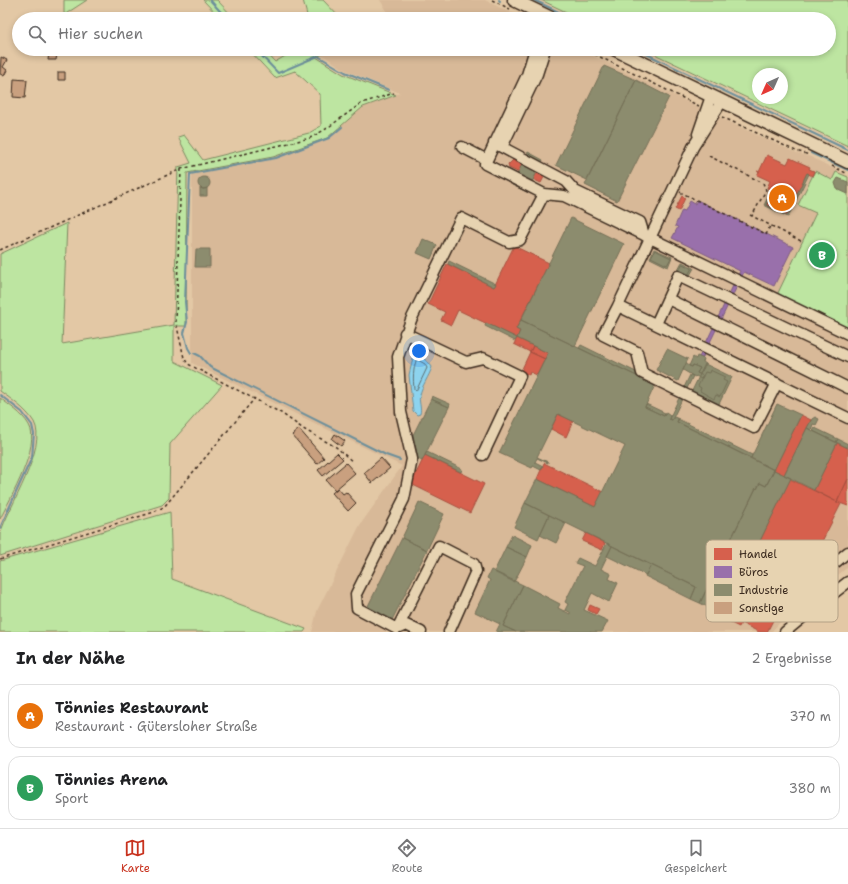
<!DOCTYPE html>
<html lang="de">
<head>
<meta charset="utf-8">
<style>
  :root { --surface:#fff; --page:#f2f2f2; --text:#202124; --muted:#757577; --line:#e0e0e0; --accent:#c8321e }
  body { margin:0; font-family:"Shantell Sans",sans-serif; background:var(--page); color:var(--text) }
  .compass { position:absolute; left:752px; top:68px; width:36px; height:36px; border-radius:50%; background:var(--surface); box-shadow:0 2px 6px #0003; rotate:225deg }
  .you { position:absolute; left:419px; top:351px; width:14px; height:14px; margin:-10px; border:3px solid #fff; border-radius:50%; background:#1a73e8; box-shadow:0 0 0 6px #1a73e833 }
  .badge { display:grid; place-items:center; width:26px; height:26px; border-radius:50%; background:var(--accent); color:#fff; font-size:13px; font-weight:700 }
  .pin { position:absolute; translate:-50% -50%; border:2px solid #fff; box-shadow:0 1px 4px #0006 }
  .list { margin:0; padding:0; list-style:none }
  h2 { display:flex; justify-content:space-between; align-items:center; height:52px; margin:0; padding:0 16px; font-size:17px }
  h2 small { font-size:13px; font-weight:400; color:var(--muted) }
  .list li { display:grid; grid-template-columns:26px 1fr auto; gap:12px; align-items:center; box-sizing:border-box; height:64px; margin:0 8px 8px; padding:0 8px; border:1px solid var(--line); border-radius:12px }
  .list b { display:block; font-size:15px; white-space:nowrap }
  .list p { margin:0; font-size:13px; white-space:nowrap; color:var(--muted) }
  .list em { font-size:13px; font-style:normal; color:var(--muted) }
  .icon { flex:none; width:22px; height:22px; fill:none; stroke:currentColor; stroke-width:2; stroke-linecap:round; stroke-linejoin:round }
  .map { position:relative; flex:none; width:848px; height:632px; overflow:hidden }
  .search { position:absolute; background:var(--surface); box-shadow:0 2px 6px #0003; left:12px; right:12px; top:12px; height:44px; display:flex; align-items:center; gap:10px; box-sizing:border-box; padding:0 14px; border-radius:22px; color:var(--muted); font-size:15px }
  .sheet { height:196px; background:var(--surface) }
  nav { display:flex; justify-content:space-around; align-items:center; box-sizing:border-box; height:56px; border-top:1px solid var(--line); background:var(--surface); font-size:11px; color:var(--muted) }
  nav a { display:grid; justify-items:center; gap:2px }
  nav .on { color:var(--accent) }
  .map>svg:first-child { display:block }
  .built { fill:#d8b998 }
  .green { fill:#bde5a1; stroke:#7c8860; fill-rule:evenodd }
  .water { fill:#8dd3ee; stroke:#6c8f9b }
  .shops { fill:#d6604d; stroke:#a8503f }
  .offices { fill:#9970ab; stroke:#7d5b81 }
  .industry { fill:#8c8c6e; stroke:#746f56 }
  .lines { fill:none; stroke-linecap:round; stroke-linejoin:round }
  .shore { stroke:#5c6e71; stroke-width:1 }
  .stream { stroke:#6c8f9b; stroke-width:2 }
  .building { fill:#c9a07f; stroke:#3b2a1e }
  .minor-casing { stroke:#3b2a1e; stroke-width:13 }
  .major-casing { stroke:#3b2a1e; stroke-width:15 }
  .path { stroke:#3b2a1e; stroke-width:1.5; stroke-dasharray:3 3; stroke-linecap:butt }
  .minor { stroke:#e7d3b1; stroke-width:10 }
  .major { stroke:#e7d3b1; stroke-width:12 }
  .key { fill:#e7d3b1; stroke:#b3a085; stroke-width:1 }
  .key-label { font-size:11px; fill:#3b2a1e }
</style>
</head>
<body>
<div class="map">
<svg width="848" height="632" viewBox="0 0 848 632">
  <rect width="100%" height="100%" fill="#e3c8a5"/>
  <filter id="ink" filterUnits="userSpaceOnUse"><feTurbulence type="fractalNoise" baseFrequency=".025" numOctaves="2"/><feDisplacementMap in="SourceGraphic" scale="8" xChannelSelector="R" yChannelSelector="G"/><feConvolveMatrix kernelMatrix="1 2 1 2 8 2 1 2 1" color-interpolation-filters="sRGB"/></filter>
  <g filter="url(#ink)">
    <path class="built" d="M380 0H485L523 19H374L387 11Z
      M335 49H579L725 120 794 152 811 157 848 176V567L788 614 771 632H312L317 611 360 525 402 466 192 363V172L273 157 327 138 363 107 400 93 345 70 321 54Z"/>
    <path class="green" d="M64 0H87L64 15Z
      M203 0H217L235 19H221Z
      M303 0H323L341 19H308Z
      M541 0H848V146L644 49H829V19H581ZM758 74H782V98H758Z
      M248 49H263L275 62 297 49H335L316 57 343 74 396 95 363 107 327 138 273 157 187 173 186 326H174V361L222 385 170 444 169 498 162 505 0 556C0 549 0 541 0 534 8 508 48 447 34 422 26 409 12 400 0 391V254L67 223 62 344 174 325 178 167 191 163 178 137 184 135 203 160 309 133 321 126 320 94 295 71 275 78Z
      M815 171 832 180 836 172 848 177V329L777 295 816 213 798 205Z
      M0 398C10 406 22 413 29 425 41 445 10 499 0 519Z
      M170 512 172 579 306 629 304 632H0V561Z"/>
    <path class="water" d="M417 356C424 358 428 361 432 367 429 377 422 385 420 395 418 401 422 408 420 414L417 415 413 411 409 375 413 358Z"/>
    <path class="shops" d="M767 155 787 164 790 158 810 167 809 169 814 171 812 176 807 173 787 215 766 205 773 191 767 188 770 181 757 175 759 172 757 171 759 172Z
      M513 160 544 177 541 183 509 168 508 165Z
      M682 196 685 198 679 211 675 209Z
      M424 241 435 246 430 257 419 252Z
      M514 246 549 263 516 329 520 331 517 338 458 310 451 325 441 320 445 312 428 304 447 264 494 287Z
      M517 338 533 346 530 352 514 344Z
      M533 346 548 353 545 359 530 352Z
      M530 352 545 359 537 375 530 372 529 375 521 371Z
      M558 414 573 421 566 437 551 429Z
      M801 415 811 420 784 475 774 470Z
      M837 443 848 448V479L837 502 814 490Z
      M425 455 484 484 470 513 411 484Z
      M544 463 603 492 595 507 537 479Z
      M790 479 841 504 812 561 808 559 807 563 760 541Z
      M848 479V506L837 502Z
      M586 533 605 543 602 550 582 541Z
      M760 541 807 563 795 587 791 585 767 632H759L741 623 739 627 731 623 733 619H732L761 559 753 555Z
      M590 605 599 609 596 614 588 610Z"/>
    <path class="offices" d="M697 200 793 247 774 286 744 272 698 367 695 366 740 271 672 238 678 227 675 226 682 210 685 211 690 201 695 204Z"/>
    <path class="industry" d="M604 66 636 80 587 180 556 165Z
      M636 80 669 97 617 201 585 185Z
      M528 152 543 160 527 192 512 185Z
      M807 173 809 174 788 217 764 205 772 190 773 191 766 205 787 215Z
      M198 183a6 6 0 1 1 12 0a6 6 0 1 1-12 0Z
      M838 178 848 182V194L837 189 835 183Z
      M200 188 203 189 207 188V196H200Z
      M571 218 624 244 575 346 521 320Z
      M423 239 437 245 431 259 417 253Z
      M196 249H210V267H195Z
      M654 249 672 257 668 267 650 258Z
      M655 250 671 258 667 265 651 257Z
      M449 261 496 284 494 287 448 264Z
      M682 262 694 268 689 277 677 271Z
      M682 264 692 268 688 275 679 271Z
      M521 320 655 385 645 407 664 416 666 412 670 415 669 419 672 420 674 417 679 419 677 422 774 470 766 486 760 483 757 489 756 488 700 603 691 599 696 587 525 503 537 479 595 507 625 446 558 414 537 457 548 462V463L537 458 535 462 543 466 541 470 533 466 532 468 499 453 548 353 517 338 520 331 516 329Z
      M486 323 517 338 515 341 485 326Z
      M581 345 640 374 639 377 579 348Z
      M667 349 688 359 678 381 656 370Z
      M697 356 704 359 703 362 706 364 700 374 697 373 700 368 693 365 692 367 689 366 693 357 696 359Z
      M686 364 692 367 693 365 700 368 697 373 703 376 701 379 696 376 695 377 683 370Z
      M705 364 732 377 719 404 692 391Z
      M710 370 725 377 723 380 727 382 720 397 716 395 714 399 700 391 701 388 698 386 705 372 709 373Z
      M690 375 693 376 672 420 669 419Z
      M432 396 450 404 449 407 431 399Z
      M431 399 449 407 422 461 418 459 413 435Z
      M646 404 665 413 664 416 645 407Z
      M777 404 801 415 774 470 751 458Z
      M815 417 819 419 816 425 813 424 811 430 807 428 812 419Z
      M678 419 752 455 751 458 677 422Z
      M807 428 837 443 814 490 784 475Z
      M815 428 838 439 836 442 813 431Z
      M838 439 848 444V448L836 442Z
      M427 452 462 469 461 472 425 455Z
      M774 470 791 478 753 555 761 559 732 619 700 603 756 488 757 489 760 483 766 486Z
      M419 502 444 514 427 550 402 538Z
      M525 503 549 515 538 539 514 527Z
      M549 515 566 523 556 543 540 535Z
      M512 535 532 545 527 557 506 547Z
      M402 538 427 550 392 620 367 608Z
      M607 543 612 546 601 569 611 574 609 579 618 583 609 602 592 593 584 610 608 621 602 632H516L503 626 523 585 560 604 558 608 570 614V612L565 610 568 604 565 602 583 566 575 563 578 558 595 566Z
      M612 546 651 565 646 575 607 556Z
      M506 547 527 557 514 582 494 572Z
      M651 565 696 587 691 599 645 576Z
      M491 570 523 585 503 626 516 632H496L500 624 475 612 490 580 487 578Z"/>
    <g class="lines">
      <path class="shore" d="M418 360 425 364 427 368 417 389 416 391 414 389C413 379 413 370 416 361Z"/>
      <path class="stream" d="M210 0 227 19
        M499 0 500 1
        M534 0 573 19
        M255 49 278 73 318 56 345 72 389 90
        M636 49 848 150
        M811 153 848 170
        M191 353 188 348 184 333 187 322 185 302 190 174 276 158 329 138 342 127
        M194 353 200 356 210 367 386 455 400 460
        M0 395 22 412 32 425 34 434 32 457 0 528"/>
    </g>
    <path class="building" d="M49 53 57 54 56 60H48Z
      M1 57 7 60 3 67 7 70 4 76 0 74Z
      M58 72H65V80H58Z
      M14 79 27 80 25 98 13 97Z
      M299 429 324 458 317 464 292 435Z
      M335 434 345 441 341 446 332 439Z
      M337 453 343 459 323 476 318 470Z
      M381 458 390 468 372 483 364 473Z
      M346 463 355 473 335 490 326 480Z
      M338 488 343 494 346 492 356 503 348 511 332 493Z"/>
    <g class="lines">
      <g class="minor-casing">
        <path id="minor" d="M535 49 527 75 485 164 544 194 564 196 848 334
          M722 101 693 147 618 306 848 418
          M698 134 711 96
          M494 143 566 181 575 191 640 222 644 235
          M462 147 487 160
          M502 147 537 74 545 49
          M668 299 848 388
          M618 306 603 335 637 352 642 373 754 428 777 383
          M656 324 678 276 848 357
          M405 333 466 362 483 358 520 376 483 455
          M836 562 848 552
          M397 629 439 546 474 564 476 571 449 632
          M421 632 406 625 397 629 357 608 356 594 404 499 412 459 401 412 398 357 411 320 461 218 509 242 520 240 544 194
          M785 632 808 613 848 582"/>
      </g>
      <g class="major-casing">
        <path id="major" d="M514 0 553 19
          M614 49 848 162"/>
      </g>
      <path class="path" d="M492 0 510 9
        M584 49 699 106
        M722 117 796 151 810 155
        M709 156 763 183 766 190 752 216
        M832 166 848 174
        M181 169 176 322 184 358 188 364 281 413 305 430 336 447 353 462
        M680 192 766 234
        M750 215 801 241
        M766 235 770 226
        M0 250 181 169 310 138 326 129 362 103 394 93
        M0 559 151 513 164 507 255 398"/>
      <use href="#minor" class="minor"/>
      <use href="#major" class="major"/>
    </g>
  </g>
  <rect x="706" y="540" width="132" height="82" rx="6" class="key"/>
  <rect x="714" y="548" width="18" height="12" fill="#d6604d"/>
  <rect x="714" y="566" width="18" height="12" fill="#9970ab"/>
  <rect x="714" y="584" width="18" height="12" fill="#8c8c6e"/>
  <rect x="714" y="602" width="18" height="12" fill="#c9a07f"/>
  <g class="key-label">
    <text x="739" y="558">Handel</text>
    <text x="739" y="576">Büros</text>
    <text x="739" y="594">Industrie</text>
    <text x="739" y="612">Sonstige</text>
  </g>
</svg>
<svg class="compass" viewBox="-18 -18 36 36"><path d="M0-13l5 13h-10z" fill="#e53935"/><path d="M0 13l5-13h-10z" fill="#757577"/></svg>
<div class="you"></div>
<div class="pin badge" style="left:782px;top:198px;background:#e8710a">A</div>
<div class="pin badge" style="left:822px;top:255px;background:#2e9e5b">B</div>
<div class="search"><svg class="icon" aria-label="search" viewBox="0 0 24 24"><circle cx="10" cy="10" r="6"/><path d="M15 15l6 6"/></svg>Hier suchen</div>
</div>
<section class="sheet">
<h2>In der Nähe<small>2 Ergebnisse</small></h2>
<ul class="list">
<li><span class="badge" style="background:#e8710a">A</span><div><b>Tönnies Restaurant</b><p>Restaurant · Gütersloher Straße</p></div><em>370 m</em></li>
<li><span class="badge" style="background:#2e9e5b">B</span><div><b>Tönnies Arena</b><p>Sport</p></div><em>380 m</em></li>
</ul>
</section>
<nav>
<a class="on"><svg class="icon" aria-label="map" viewBox="0 0 24 24"><path d="M3 6l6-2 6 2 6-2v14l-6 2-6-2-6 2zM9 4v14M15 6v14"/></svg>Karte</a>
<a><svg class="icon" aria-label="directions" viewBox="0 0 24 24"><path d="M12 3l9 9-9 9-9-9zM9 14v-3h6M13 9l2 2-2 2"/></svg>Route</a>
<a><svg class="icon" aria-label="saved" viewBox="0 0 24 24"><path d="M7 4h10v16l-5-4-5 4z"/></svg>Gespeichert</a>
</nav>
</body>
</html>
